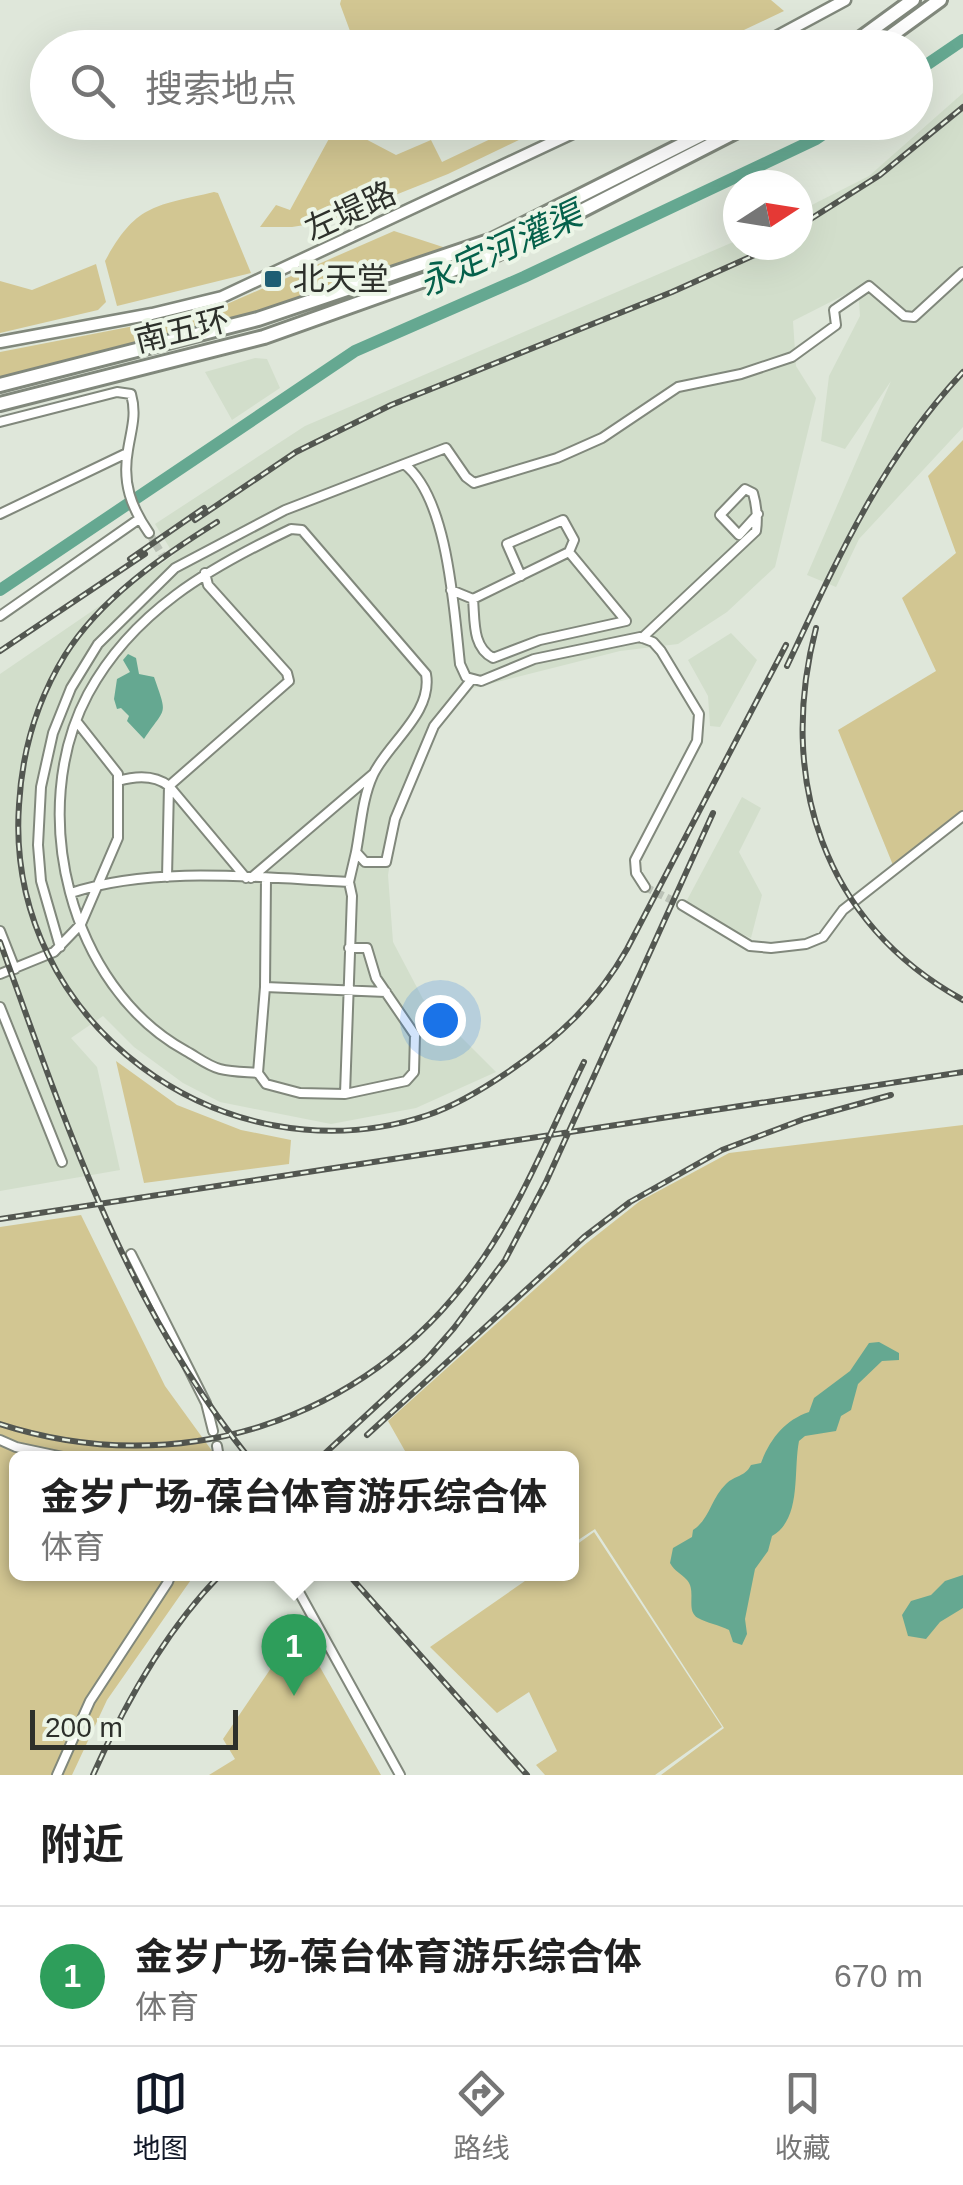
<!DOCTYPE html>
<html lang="zh">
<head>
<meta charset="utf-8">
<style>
  :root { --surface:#fff; --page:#f6f6f6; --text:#222; --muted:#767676; --line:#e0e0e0; --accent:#111827 }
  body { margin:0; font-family:Helvetica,"Noto Sans SC",sans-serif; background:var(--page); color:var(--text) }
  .compass { position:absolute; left:723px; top:170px; width:90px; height:90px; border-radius:50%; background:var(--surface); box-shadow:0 10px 40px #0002; rotate:78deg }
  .scale { position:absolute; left:30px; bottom:25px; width:208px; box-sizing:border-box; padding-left:10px; border:5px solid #2d302b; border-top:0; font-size:28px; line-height:35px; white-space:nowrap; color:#2d302b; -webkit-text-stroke:8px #ecf5e7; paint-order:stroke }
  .you { position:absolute; left:440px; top:1020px; width:35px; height:35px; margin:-25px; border:8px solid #fff; border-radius:50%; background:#1a73e8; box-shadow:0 0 0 15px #1a73e833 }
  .badge { display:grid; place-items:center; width:65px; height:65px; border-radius:50%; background:var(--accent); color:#fff; font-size:32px; font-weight:700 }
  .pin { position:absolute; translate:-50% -82px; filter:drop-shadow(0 2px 5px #0008) }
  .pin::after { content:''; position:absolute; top:52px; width:35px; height:30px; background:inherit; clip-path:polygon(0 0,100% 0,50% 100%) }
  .popup { position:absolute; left:9px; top:1451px; width:570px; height:130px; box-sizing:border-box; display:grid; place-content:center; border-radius:15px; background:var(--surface); filter:drop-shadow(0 2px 8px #0005); font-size:32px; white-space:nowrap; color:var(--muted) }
  .popup b { font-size:38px; color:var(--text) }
  .popup::after { content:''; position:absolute; left:50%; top:100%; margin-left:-20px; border:20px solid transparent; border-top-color:var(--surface) }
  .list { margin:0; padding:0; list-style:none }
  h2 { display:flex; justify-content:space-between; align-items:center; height:130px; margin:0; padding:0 40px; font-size:42px }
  h2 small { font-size:32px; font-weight:400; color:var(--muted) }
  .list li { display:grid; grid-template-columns:65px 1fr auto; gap:30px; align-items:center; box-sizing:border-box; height:140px; padding:0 40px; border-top:2px solid var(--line) }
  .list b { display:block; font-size:38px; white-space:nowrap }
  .list p { margin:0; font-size:32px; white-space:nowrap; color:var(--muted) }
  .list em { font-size:32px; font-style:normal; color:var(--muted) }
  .icon { flex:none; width:55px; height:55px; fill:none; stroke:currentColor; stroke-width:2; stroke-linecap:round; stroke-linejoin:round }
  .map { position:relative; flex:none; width:963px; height:1775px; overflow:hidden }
  .search { position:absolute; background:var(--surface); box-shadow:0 10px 40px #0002; left:30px; right:30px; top:30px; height:110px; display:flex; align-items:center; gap:25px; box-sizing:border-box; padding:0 35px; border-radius:55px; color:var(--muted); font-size:38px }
  .sheet { height:270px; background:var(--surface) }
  nav { display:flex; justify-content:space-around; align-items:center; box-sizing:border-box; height:140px; border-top:2px solid var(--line); background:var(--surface); font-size:28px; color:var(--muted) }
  nav a { display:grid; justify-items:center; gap:5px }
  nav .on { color:var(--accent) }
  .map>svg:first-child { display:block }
  .built { fill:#d2decb }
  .green { fill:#d2c692 }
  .water { fill:#65a891 }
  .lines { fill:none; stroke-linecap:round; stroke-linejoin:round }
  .river { stroke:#65a891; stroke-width:12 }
  .street-tunnel { stroke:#bbc2b7; stroke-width:8; stroke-dasharray:8 4; stroke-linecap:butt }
  .street-casing { stroke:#81887c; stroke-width:12 }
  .secondary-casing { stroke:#81887c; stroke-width:15 }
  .highway-casing { stroke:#81887c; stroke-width:18 }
  .street { stroke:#fff; stroke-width:8 }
  .secondary { stroke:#fff; stroke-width:10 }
  .highway { stroke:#fff; stroke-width:12 }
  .rail-casing { stroke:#535751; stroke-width:6 }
  .rail { stroke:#ecf5e7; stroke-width:2.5; stroke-dasharray:8; stroke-linecap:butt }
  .poi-dot { fill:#1e5e73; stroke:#ecf5e7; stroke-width:4 }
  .labels { text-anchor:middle; stroke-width:8; stroke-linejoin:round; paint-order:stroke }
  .street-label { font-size:32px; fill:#2d302b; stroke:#ecf5e7 }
  .poi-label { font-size:32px; fill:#2d302b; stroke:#ecf5e7; text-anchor:start }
  .water-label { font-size:35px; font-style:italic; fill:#05614b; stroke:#ecf5e7 }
</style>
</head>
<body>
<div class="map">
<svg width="963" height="1775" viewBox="0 0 963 1775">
  <rect width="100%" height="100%" fill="#dfe7da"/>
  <path class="built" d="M963 93V427L859 539 836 587 807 575 891 381 845 449 821 441 829 376 860 316 858 288 793 321 796 366 816 398 775 567 727 612 678 644 620 651 473 688 432 734 396 825 388 875 393 942 423 999 496 1072 416 1108 331 1124 220 1102 183 1083 134 1047 103 1016 71 1038 97 1067 120 1170 0 1191V674L174 555 155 524 305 426 738 240V245H798V212L869 176Z
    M255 358 267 359 280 388 232 420 205 372Z
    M731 633 757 660 720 727 710 726 708 696 688 660Z
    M742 797 761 808 739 852 762 895 751 938 724 926 686 902Z"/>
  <path class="green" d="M341 0H771L784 11 708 47 402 48 384 37 379 47 369 48 350 31 340 4Z
    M524 123H554L448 174 330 221 292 227H260L276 205 290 210 337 124 396 155 431 140 442 162Z
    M214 192 218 193 251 273 117 306 105 261C136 204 155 206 214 192Z
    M394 231 446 248 237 318 0 379V352L211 311Z
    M96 264 106 302 98 310 0 333V281L32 290Z
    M963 440V819L895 870 838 730 936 671 902 598 956 553 928 476Z
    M116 1061 177 1105 241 1130 291 1140 289 1164 144 1183Z
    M963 1125V1775H661L724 1728 595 1529 572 1544V1458H409L388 1421 583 1246 640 1201 729 1153Z
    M81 1215 165 1386 215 1455 210 1458H16V1574H195L107 1700 72 1775H0V1227Z
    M594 1532 722 1727 655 1775H545L536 1765 557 1751 529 1692 497 1713 430 1647 535 1574H572V1548Z
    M286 1646 312 1653 381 1775H209L235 1759 223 1739Z"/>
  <path class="water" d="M128 654 136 658 139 674 154 677C168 717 166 706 144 739L127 721 129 716 121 708 117 709 114 699 117 679 130 672 123 660Z
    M879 1342 899 1353V1360L882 1361 858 1384 851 1410 841 1416 836 1431 805 1436 799 1441C793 1472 802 1519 772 1536L768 1551 755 1569 745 1619 747 1634 742 1645 733 1642 729 1630C719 1625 707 1623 698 1618 685 1611 697 1591 687 1580 681 1573 675 1572 670 1563L673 1548 692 1537 693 1530C710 1519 711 1498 726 1484 735 1475 745 1477 751 1465L761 1463C770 1439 785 1420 809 1412L814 1398 850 1371 869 1343Z
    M963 1575V1608L940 1622 926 1639 908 1636 902 1615 911 1601 931 1595 945 1581Z"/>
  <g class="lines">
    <path class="river" d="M916 72 963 40
      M0 590 355 351 524 277 816 139 841 122"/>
    <path class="street-tunnel" d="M149 533 164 558
      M645 887 682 905"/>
    <g class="street-casing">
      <path id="street" d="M0 422 117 392 131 394C137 415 131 430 128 450 122 483 131 507 149 533
        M404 464 446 448 466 477 474 483 557 458 602 438 678 387 741 374 792 357 836 325 834 310 869 286 904 316 914 317 963 272
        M0 514 127 453
        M205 573 208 585 287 673 289 681 169 786 246 878
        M451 590 473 599 569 552 574 540 563 520 507 544 521 576
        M473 599C475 621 472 647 493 658L540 640 626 621 569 552
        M0 616 139 519
        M642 638 756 531C758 517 757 507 753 493L745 489 720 515 739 535 758 514
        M118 781C135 776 155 775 169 786L167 877
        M251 878 373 774
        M349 882 352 896 345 1094 300 1093 266 1084 258 1073C246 1072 231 1072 220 1069 208 1066 197 1057 186 1051 69 987 26 810 88 694 133 611 209 568 291 529L302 530 426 674C433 713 388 743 373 775 362 799 361 826 356 852L365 862H386L395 819 434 726 472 679
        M71 893C155 865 262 878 349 882L356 852
        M682 905 750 946 771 948 806 944 823 937 843 910 963 816
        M0 931 15 969
        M60 947 41 881 38 845 41 787 53 733 71 688 98 644 175 568 285 510 404 464C448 497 454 610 460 664L466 677 481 681 534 659 640 637 653 642 661 651 699 714 697 741 635 860 636 873 645 887
        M0 974 54 952 81 924 118 838V774L77 722
        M265 987 386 992
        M0 1007 62 1162
        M258 1073 265 987 266 878
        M345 1094 406 1081 414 1072 415 1035 376 978 367 948H349
        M131 1254 206 1403 213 1431
        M0 1440 16 1447 68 1458
        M217 1446 219 1458
        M289 1574 400 1775
        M57 1775 90 1701 168 1582 171 1574"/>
    </g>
    <g class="secondary-casing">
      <path id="secondary" d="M756 48 845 0
        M0 342 152 314 222 297 596 122"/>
    </g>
    <g class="highway-casing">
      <path id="highway" d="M847 48 913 0
        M874 48 940 0
        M0 385 258 319 492 240 727 122
        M0 404 264 337 497 254 755 122"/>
    </g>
    <use href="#street" class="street"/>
    <use href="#secondary" class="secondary"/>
    <use href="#highway" class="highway"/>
    <g class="rail-casing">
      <path id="rail" d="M798 227 880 175 963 107
        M195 520 296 452 391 405 672 292 777 245
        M217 522C161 557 101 598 65 655 36 702 22 751 19 805 4 1022 224 1183 428 1115 457 1105 483 1089 508 1072 558 1038 597 1002 627 949L786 645
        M130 559 204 508
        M816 628C777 778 822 922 963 1000
        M0 651 145 554
        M787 666C837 560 882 458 963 372
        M0 942C67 1127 124 1302 249 1458
        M0 1219 963 1072
        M0 1424C177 1481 364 1423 474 1271 520 1209 550 1132 584 1062
        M367 1435 584 1237 630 1202 722 1150 804 1119 891 1095
        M320 1458 427 1359 454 1328 505 1260 546 1182 713 813
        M348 1574 527 1775
        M93 1775C125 1703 166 1630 221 1574"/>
    </g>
    <use href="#rail" class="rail"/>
  </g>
  <rect class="poi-dot" x="263" y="269" width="20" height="20" rx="5"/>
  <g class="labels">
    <g class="street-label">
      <text transform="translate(350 211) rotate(-25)" y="11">左堤路</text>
      <text transform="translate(182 330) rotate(-14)" y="11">南五环</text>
    </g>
    <g class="poi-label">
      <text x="293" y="290">北天堂</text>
    </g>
    <g class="water-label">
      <text transform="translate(500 249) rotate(-25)" y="12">永定河灌渠</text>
    </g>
  </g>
</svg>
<svg class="compass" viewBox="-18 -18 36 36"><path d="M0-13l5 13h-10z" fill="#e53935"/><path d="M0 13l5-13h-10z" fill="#767676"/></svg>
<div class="scale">200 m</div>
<div class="you"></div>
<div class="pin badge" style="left:294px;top:1696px;background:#2e9e5b">1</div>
<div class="popup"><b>金岁广场-葆台体育游乐综合体</b>体育</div>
<div class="search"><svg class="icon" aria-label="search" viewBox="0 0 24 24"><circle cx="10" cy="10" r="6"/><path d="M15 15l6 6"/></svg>搜索地点</div>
</div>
<section class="sheet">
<h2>附近<small></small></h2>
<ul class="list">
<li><span class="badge" style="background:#2e9e5b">1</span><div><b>金岁广场-葆台体育游乐综合体</b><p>体育</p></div><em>670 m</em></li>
</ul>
</section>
<nav>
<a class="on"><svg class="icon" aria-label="map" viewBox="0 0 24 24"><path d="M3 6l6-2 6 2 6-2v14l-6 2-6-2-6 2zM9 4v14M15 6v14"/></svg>地图</a>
<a><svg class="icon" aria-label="directions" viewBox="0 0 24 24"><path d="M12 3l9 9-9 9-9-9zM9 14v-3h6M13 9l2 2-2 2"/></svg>路线</a>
<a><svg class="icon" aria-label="saved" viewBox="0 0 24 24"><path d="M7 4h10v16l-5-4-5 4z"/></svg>收藏</a>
</nav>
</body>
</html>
